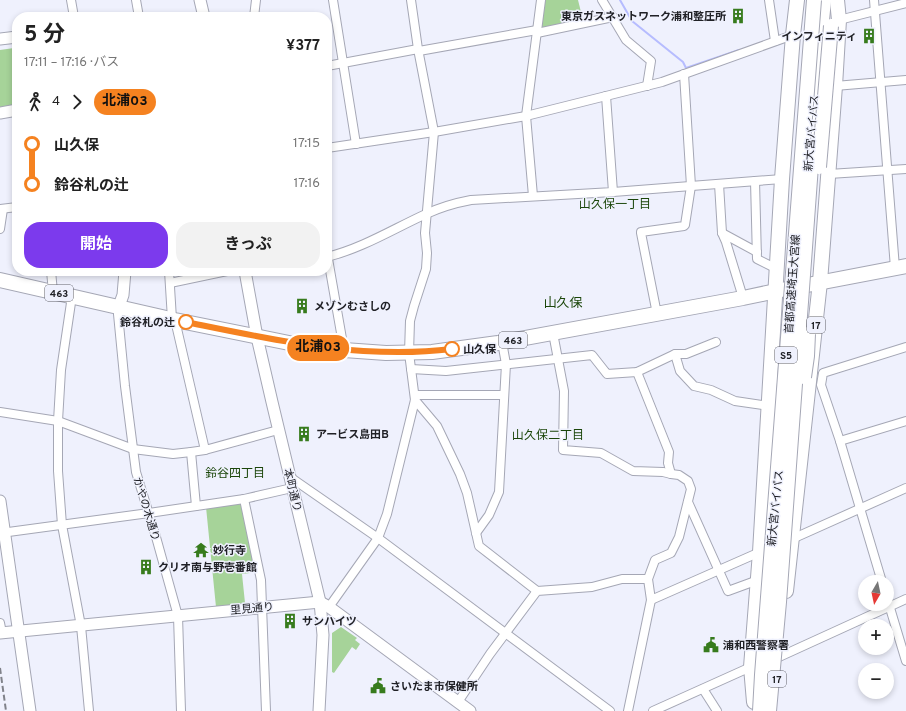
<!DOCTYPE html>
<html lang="ja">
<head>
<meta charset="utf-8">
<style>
	:root { --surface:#fff; --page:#f2f2f2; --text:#222; --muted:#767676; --accent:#7c3aed }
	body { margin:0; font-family:Overpass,"Noto Sans JP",sans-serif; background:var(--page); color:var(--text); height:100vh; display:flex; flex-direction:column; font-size:15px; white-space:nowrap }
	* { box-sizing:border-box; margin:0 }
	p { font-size:13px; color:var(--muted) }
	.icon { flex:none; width:22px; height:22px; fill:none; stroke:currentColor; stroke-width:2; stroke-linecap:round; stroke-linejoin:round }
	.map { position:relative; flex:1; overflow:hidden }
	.sheet { position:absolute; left:12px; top:12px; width:320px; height:264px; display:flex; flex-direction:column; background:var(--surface); border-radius:16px; box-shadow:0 2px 6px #0003 }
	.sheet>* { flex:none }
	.badge { padding:0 8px; border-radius:13px; font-size:14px; line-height:26px }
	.needle { width:26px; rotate:189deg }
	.buttons { position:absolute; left:858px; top:575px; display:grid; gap:8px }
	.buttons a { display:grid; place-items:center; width:36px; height:36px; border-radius:50%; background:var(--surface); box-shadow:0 2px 6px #0003; font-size:20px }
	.map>.badge { position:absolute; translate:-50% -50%; box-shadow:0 0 0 2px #fff }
	.legs { display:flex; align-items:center; gap:6px; height:44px; padding:0 12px; font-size:13px }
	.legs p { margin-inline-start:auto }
	.headline { display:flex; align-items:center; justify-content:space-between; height:68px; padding:0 12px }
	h1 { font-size:22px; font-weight:700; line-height:30px }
	.cta { display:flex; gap:8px; margin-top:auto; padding:8px 12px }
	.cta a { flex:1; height:46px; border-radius:16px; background:var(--accent); color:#fff; font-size:16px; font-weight:700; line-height:46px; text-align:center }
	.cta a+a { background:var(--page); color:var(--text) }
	ul { padding:0 12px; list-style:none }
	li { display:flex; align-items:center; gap:14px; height:40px; font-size:15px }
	li i { display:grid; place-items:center; width:6px; height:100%; margin:0 5px; background:currentColor }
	li i::after { content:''; width:10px; height:10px; margin:-5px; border:3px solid; border-radius:50%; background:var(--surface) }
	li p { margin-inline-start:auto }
	li:first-child i { background:linear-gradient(#0000 50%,currentColor 0) }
	li:last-child i { background:linear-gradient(currentColor 50%,#0000 0) }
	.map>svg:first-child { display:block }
	.green { fill:#a6d399 }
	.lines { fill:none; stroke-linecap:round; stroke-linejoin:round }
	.stream { stroke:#b6bcff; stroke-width:2 }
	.street-casing { stroke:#a5a7b5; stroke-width:10 }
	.secondary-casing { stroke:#a5a7b5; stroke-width:13 }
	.highway-casing { stroke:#a5a7b5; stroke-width:16 }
	.street { stroke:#fff; stroke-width:8 }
	.secondary { stroke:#fff; stroke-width:11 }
	.highway { stroke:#fff; stroke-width:14 }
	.rail { stroke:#80828a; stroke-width:2; stroke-dasharray:6 3; stroke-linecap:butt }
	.highway-bridge-casing { stroke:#a5a7b5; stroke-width:16; stroke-linecap:butt }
	.highway-bridge { stroke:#fff; stroke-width:14 }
	.line-1-casing { stroke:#fff; stroke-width:9 }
	.line-1 { stroke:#f58220; stroke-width:6 }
	.stop-1-dot { fill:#fff; stroke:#f58220; stroke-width:2 }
	.labels { text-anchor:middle; stroke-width:3; stroke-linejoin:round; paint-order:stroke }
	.shield { fill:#eff1fd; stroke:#5e5f66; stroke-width:1 }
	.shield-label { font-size:10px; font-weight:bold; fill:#202126 }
	.poi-label { font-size:11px; font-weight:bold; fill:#202126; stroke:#eff1fd; text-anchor:start }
	.street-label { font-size:11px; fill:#202126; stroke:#eff1fd }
	.stop-label { font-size:11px; font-weight:bold; fill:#202126; stroke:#eff1fd; text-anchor:end }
	.neighbourhood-label { font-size:12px; fill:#1b460a; stroke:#eff1fd }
	.quarter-label { font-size:13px; fill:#1b460a; stroke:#eff1fd }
</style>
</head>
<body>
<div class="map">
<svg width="906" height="711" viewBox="0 0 906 711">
	<rect width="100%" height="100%" fill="#eff1fd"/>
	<g class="green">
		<path d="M 545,0 L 578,0 L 581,12 L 562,18 L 561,27 L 541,30 Z"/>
		<path d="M 14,48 L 17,67 L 17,106 L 0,108 L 0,50 Z"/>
		<path d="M 241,500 L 257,572 L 242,574 L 245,603 L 216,607 L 206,507 Z"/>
		<path d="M 341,627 L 357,638 L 355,640 L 360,644 L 356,650 L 352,647 L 334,673 L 332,672 L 332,633 Z"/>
	</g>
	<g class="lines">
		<path class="stream" d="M 620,0 L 632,21 L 683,62 L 686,68 L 739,50"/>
		<defs>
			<g id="street">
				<path d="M 71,0 L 74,17"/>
				<path d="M 136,0 L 139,17"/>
				<path d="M 333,0 L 356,144"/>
				<path d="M 602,0 L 626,40 L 651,61 L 647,86"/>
				<path d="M 769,0 L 775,41"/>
				<path d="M 874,0 L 895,268"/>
				<path d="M 254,17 L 256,0"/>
				<path d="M 839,20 L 906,3"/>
				<path d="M 537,33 L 613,17"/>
				<path d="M 419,51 L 537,30"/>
				<path d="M 327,66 L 418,49"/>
				<path d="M 835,86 L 906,80"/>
				<path d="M 327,148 L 434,132 L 526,116 L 662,82 L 793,35"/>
				<path d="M 829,174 L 906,169"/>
				<path d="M 755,181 L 757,259 L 777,269"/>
				<path d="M 719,184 L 722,233 L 726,242 L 741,291"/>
				<path d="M 613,192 L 782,179"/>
				<path d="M 533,196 L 526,116 L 541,0"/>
				<path d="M 0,209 L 17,207"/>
				<path d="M 0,229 L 3,209"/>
				<path d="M 722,233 L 757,252"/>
				<path d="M 327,253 L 344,350"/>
				<path d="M 327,257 C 363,248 393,229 426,214 C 441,207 455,203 471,200 L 613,192 L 606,96"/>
				<path d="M 51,271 L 53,292"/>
				<path d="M 169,271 L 172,319"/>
				<path d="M 170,283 L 227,271"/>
				<path d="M 72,296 L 61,370 L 58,421 L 58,471 L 62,525 L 81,626 L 89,711"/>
				<path d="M 119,306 L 118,314 L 125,386 L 136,472 L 156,537 L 178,616 L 181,711"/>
				<path d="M 657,314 L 641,233 L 641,232 L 684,226 L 685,225 L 691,186 L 684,74"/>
				<path d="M 175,320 L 205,450"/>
				<path d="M 553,333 L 564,391 L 563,450 L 601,453 L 633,471 L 663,472 L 671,474 L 679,475 L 688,481 L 691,489 L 679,537 L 671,553 L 655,560 L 648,579 L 651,600 L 760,552"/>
				<path d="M 675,354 L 680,371 L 694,386 L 711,390 L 735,401 L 769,406"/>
				<path d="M 411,369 L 446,371 L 592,355 L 607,374 L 637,372 L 675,354 L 686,354 L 716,342"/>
				<path d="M 637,372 L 669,452 L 668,463 L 671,474"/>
				<path d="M 415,395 L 504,395"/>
				<path d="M 415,400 L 437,426 L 460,474 L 467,493 L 479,546 L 537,591"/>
				<path d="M 0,412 L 58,421 L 133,449 L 173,454 L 191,452 L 205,450 L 278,430"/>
				<path d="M 840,441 L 906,421"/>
				<path d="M 191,452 L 196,506"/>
				<path d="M 290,477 L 378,538 L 610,711"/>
				<path d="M 244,499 L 261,580 L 266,711"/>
				<path d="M 688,502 L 728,591 L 758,580"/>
				<path d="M 1,533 L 149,513 L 244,499 L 292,488"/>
				<path d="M 476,533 L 489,515 L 499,492 L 506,364 L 502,342"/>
				<path d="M 792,539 L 906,488"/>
				<path d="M 882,582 L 840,441 L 821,385 L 823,373 L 906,347"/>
				<path d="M 887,598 L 906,661"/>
				<path d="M 329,607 L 378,538 L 387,514 L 415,400 L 409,353 L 410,321 L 414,306 L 426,269 L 427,253 L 425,233 L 434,132 L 418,49 L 411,0"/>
				<path d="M 0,623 L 2,633"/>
				<path d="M 779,657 L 906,599"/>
				<path d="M 703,689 L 717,711"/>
				<path d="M 458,702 L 490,654 L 537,591 L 592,587 L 622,579 L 648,579"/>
				<path d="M 628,711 L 651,600"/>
				<path d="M 653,711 L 753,666"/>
			</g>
			<g id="secondary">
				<path d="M 200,0 L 204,17"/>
				<path d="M 0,39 L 17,37"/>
				<path d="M 0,113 L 17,110"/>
				<path d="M 245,271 L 257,337 L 272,402 L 320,602 L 323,635 L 319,711"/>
				<path d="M 119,306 L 123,295 L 125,271"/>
				<path d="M 0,501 L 30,711"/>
				<path d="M 0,633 L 320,602 L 329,607 L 470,711"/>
			</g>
			<g id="highway">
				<path d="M 808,165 L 813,110 L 824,0"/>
				<path d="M 0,280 L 175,320 L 294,344 L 344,350 L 386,353 L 432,352 L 498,343 L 743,298 L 776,291 L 906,266"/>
				<path d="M 786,591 L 820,282 L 835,86 L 839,20 L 837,0"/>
				<path d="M 754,702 L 751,667 L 760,552 L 782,179 L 793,35 L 797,0"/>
			</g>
		</defs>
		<use href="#street" class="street-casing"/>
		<use href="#secondary" class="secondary-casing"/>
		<use href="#highway" class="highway-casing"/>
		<use href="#street" class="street"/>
		<use href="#secondary" class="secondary"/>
		<use href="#highway" class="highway"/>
		<path class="rail" d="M 0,668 L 6,711"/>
		<defs>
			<g id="highway-bridge">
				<path d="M 819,167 L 831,26"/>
				<path d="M 804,377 L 807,356 L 808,334"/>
				<path d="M 760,711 L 762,675 L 814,0"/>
				<path d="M 769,711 L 779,602 L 812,152"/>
			</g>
		</defs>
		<use href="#highway-bridge" class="highway-bridge-casing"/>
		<use href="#highway-bridge" class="highway-bridge"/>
	</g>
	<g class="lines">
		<defs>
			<path id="line-1" d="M 186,322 C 274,340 361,360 452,349"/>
		</defs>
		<use href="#line-1" class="line-1-casing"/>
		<use href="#line-1" class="line-1"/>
	</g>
	<defs>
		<symbol id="building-bare" viewBox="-9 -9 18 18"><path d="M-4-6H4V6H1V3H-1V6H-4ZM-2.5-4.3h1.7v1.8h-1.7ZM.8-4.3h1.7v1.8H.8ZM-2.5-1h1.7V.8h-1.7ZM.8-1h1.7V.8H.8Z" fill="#377b1d" stroke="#eff1fd" stroke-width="2.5" paint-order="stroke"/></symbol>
		<symbol id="temple-bare" viewBox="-9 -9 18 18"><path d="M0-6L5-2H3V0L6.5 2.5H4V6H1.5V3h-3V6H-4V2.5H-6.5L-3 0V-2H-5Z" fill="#377b1d" stroke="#eff1fd" stroke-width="2.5" paint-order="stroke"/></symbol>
		<symbol id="civic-bare" viewBox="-9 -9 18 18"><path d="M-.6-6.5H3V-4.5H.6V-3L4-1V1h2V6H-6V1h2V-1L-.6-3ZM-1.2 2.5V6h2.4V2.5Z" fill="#377b1d" stroke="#eff1fd" stroke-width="2.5" paint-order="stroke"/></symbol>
	</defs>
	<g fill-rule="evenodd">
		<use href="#building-bare" x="727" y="5" width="22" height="22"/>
		<use href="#building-bare" x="858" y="25" width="22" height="22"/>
		<use href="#building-bare" x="291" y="295" width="22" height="22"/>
		<use href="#building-bare" x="293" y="423" width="22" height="22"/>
		<use href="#temple-bare" x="190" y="539" width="22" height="22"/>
		<use href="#building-bare" x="135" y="556" width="22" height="22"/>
		<use href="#building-bare" x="279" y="610" width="22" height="22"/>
		<use href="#civic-bare" x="700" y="634" width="22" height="22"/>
		<use href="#civic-bare" x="367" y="675" width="22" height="22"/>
	</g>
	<g class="stop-1-dot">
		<circle cx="186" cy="322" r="7"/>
		<circle cx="452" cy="349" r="7"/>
	</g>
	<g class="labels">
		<g class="shield">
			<rect x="45" y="285" width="28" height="16" rx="3"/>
			<rect x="807" y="317" width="18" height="16" rx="3"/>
			<rect x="499" y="332" width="28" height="16" rx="3"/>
			<rect x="775" y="347" width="22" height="16" rx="3"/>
			<rect x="768" y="671" width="18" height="16" rx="3"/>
		</g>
		<g class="shield-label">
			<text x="59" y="297">463</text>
			<text x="816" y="329">17</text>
			<text x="513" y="344">463</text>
			<text x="786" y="359">S5</text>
			<text x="777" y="683">17</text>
		</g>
		<g class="poi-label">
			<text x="726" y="20" text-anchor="end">東京ガスネットワーク浦和整圧所</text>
			<text x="857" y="40" text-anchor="end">インフィニティ</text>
			<text x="314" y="310">メゾンむさしの</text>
			<text x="316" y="438">アービス島田B</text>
			<text x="213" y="554">妙行寺</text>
			<text x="158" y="571">クリオ南与野壱番館</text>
			<text x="302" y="625">サンハイツ</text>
			<text x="723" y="649">浦和西警察署</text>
			<text x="390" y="690">さいたま市保健所</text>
		</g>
		<g class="street-label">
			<text transform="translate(811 133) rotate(-85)" y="4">新大宮バイパス</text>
			<text transform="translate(792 284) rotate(-86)" y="4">首都高速埼玉大宮線</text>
			<text transform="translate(293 490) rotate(76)" y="4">本町通り</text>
			<text transform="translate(775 508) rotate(-84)" y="4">新大宮バイパス</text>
			<text transform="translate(147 509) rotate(73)" y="4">かやの木通り</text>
			<text transform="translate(252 608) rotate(-5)" y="4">里見通り</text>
		</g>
		<g class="stop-label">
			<text x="175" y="326">鈴谷札の辻</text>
			<text x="463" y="353" text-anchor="start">山久保</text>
		</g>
		<g class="neighbourhood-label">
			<text x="615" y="208">山久保一丁目</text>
			<text x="548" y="439">山久保二丁目</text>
			<text x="235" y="477">鈴谷四丁目</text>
		</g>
		<g class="quarter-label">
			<text x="563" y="307">山久保</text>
		</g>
	</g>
</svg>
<div class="buttons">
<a><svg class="needle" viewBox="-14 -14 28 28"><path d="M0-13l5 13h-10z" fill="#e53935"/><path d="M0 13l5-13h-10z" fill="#767676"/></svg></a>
<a>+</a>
<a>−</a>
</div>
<b class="badge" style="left:318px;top:348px;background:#f58220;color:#111">北浦03</b>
<section class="sheet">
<div class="headline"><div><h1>5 分</h1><p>17:11 – 17:16 · バス</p></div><b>¥377</b></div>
<div class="legs"><svg class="icon" aria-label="walk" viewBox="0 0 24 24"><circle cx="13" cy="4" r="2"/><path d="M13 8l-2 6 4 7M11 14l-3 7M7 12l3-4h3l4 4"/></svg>4<svg class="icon" aria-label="forward" viewBox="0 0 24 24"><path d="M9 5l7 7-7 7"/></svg><b class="badge" style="background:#f58220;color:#111">北浦03</b></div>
<ul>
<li><i style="color:#f58220"></i><b>山久保</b><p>17:15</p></li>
<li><i style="color:#f58220"></i><b>鈴谷札の辻</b><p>17:16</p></li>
</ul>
<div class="cta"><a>開始</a><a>きっぷ</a></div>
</section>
</div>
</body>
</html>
